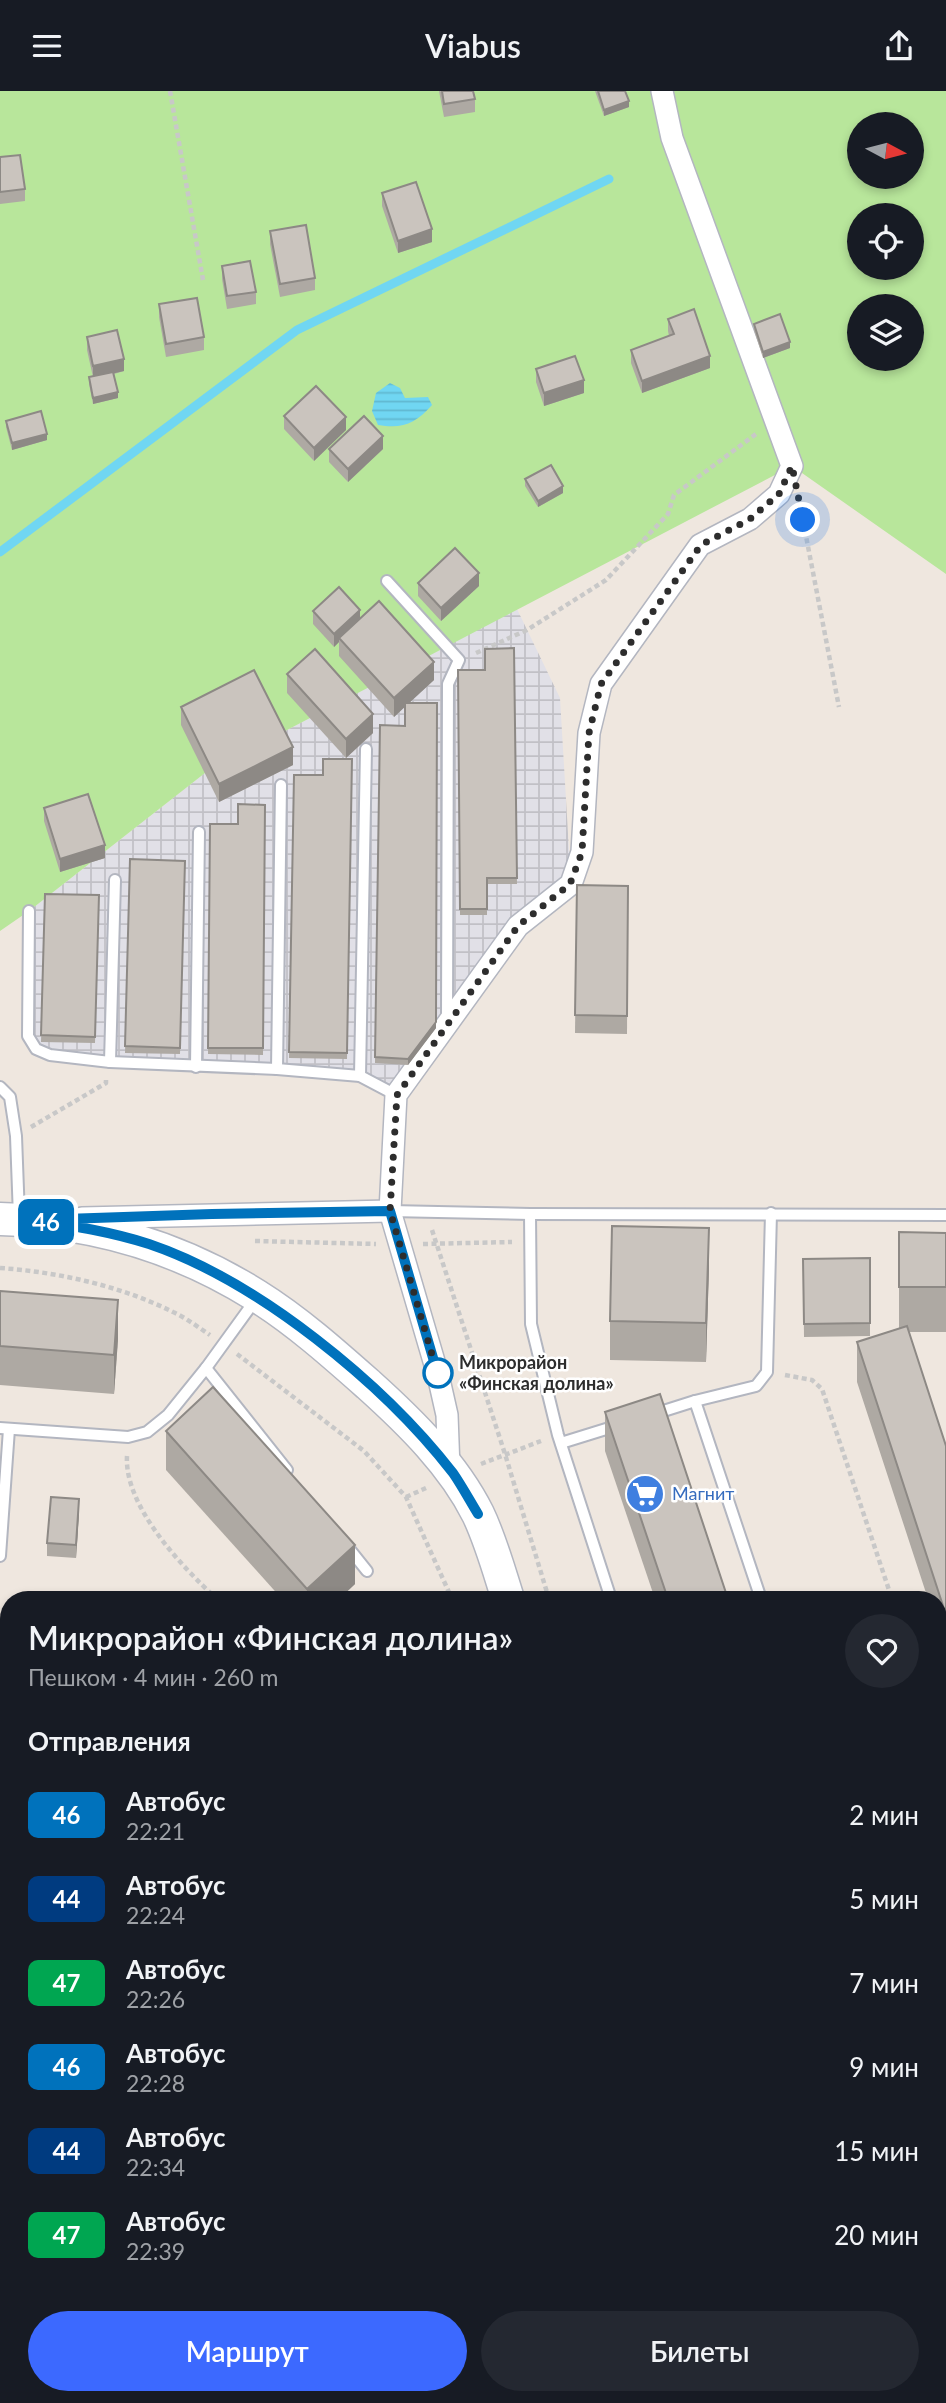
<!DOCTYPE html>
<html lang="ru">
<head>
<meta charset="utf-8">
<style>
	:root { --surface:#171b24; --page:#242831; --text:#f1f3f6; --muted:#9ea1a6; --accent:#3c69ff }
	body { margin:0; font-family:Lato,sans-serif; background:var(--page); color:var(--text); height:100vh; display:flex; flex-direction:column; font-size:26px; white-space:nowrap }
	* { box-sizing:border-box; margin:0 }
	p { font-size:23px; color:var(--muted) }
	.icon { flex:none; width:38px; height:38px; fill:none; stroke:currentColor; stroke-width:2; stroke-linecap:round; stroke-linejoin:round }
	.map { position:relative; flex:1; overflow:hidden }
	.panel { position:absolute; left:0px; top:1500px; width:947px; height:814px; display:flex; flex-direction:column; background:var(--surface); border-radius:28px 28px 0 0; box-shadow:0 4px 10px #0003 }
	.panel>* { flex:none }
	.badge { padding:0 14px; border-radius:10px; font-size:24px; line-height:46px }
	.needle { width:46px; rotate:97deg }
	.buttons { position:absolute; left:847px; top:21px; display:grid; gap:14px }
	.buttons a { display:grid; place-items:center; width:77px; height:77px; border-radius:50%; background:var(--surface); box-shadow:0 4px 10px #0003; font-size:35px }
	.you { position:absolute; width:35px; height:35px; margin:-18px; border:5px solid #fff; border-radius:50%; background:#1a73e8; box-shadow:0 0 0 10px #1a73e833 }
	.map>.badge { position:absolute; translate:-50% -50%; box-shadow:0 0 0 4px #fff }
	h2 { padding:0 28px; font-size:26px; line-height:63px }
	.round { display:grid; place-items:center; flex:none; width:74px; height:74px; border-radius:37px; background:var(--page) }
	.head { display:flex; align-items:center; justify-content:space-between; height:119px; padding:0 28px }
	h1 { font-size:33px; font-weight:600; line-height:52px }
	.action { display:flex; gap:14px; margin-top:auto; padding:14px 28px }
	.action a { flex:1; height:80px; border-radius:42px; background:var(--accent); color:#fff; font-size:28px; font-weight:600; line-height:80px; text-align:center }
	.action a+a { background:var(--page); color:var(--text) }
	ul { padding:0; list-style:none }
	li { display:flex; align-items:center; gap:21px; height:84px; padding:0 28px }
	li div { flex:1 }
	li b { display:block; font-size:26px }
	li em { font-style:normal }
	li .badge { min-width:77px; font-weight:700; text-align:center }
	header { display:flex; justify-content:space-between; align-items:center; height:91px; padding:0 28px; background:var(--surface); font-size:32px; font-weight:600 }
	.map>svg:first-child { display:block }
	.industrial { fill:url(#industrial-grid) }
	.garden { fill:#b8e69b; fill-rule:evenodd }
	.water { fill:url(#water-rules) }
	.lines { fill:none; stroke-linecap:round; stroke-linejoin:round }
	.stream { stroke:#70d6f2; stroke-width:9 }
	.lane-casing { stroke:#b3b6c0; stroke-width:14 }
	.street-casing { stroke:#b3b6c0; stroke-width:24 }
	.secondary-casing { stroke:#b3b6c0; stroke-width:35 }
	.path { stroke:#c8c8c8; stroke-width:4.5; stroke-dasharray:5 3.5; stroke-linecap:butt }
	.lane { stroke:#fff; stroke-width:10 }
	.street { stroke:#fff; stroke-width:21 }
	.secondary { stroke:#fff; stroke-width:32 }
	.wall { fill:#aea9a3 }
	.shaded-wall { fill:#8d8985 }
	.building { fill:#cac4be; stroke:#8d8985; stroke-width:2 }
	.line-casing { stroke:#fff; stroke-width:16 }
	.line { stroke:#0072bc; stroke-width:10 }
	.walk { stroke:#2d2d2d; stroke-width:7; stroke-dasharray:0 12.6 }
	.stop-dot { fill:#fff; stroke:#0072bc; stroke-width:3.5 }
	.labels { text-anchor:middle; stroke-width:5; stroke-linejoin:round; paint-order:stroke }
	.stop-label { font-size:18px; font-weight:bold; fill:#2d2d2d; stroke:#fff; text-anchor:start }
	.shop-label { font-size:18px; fill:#366cbe; stroke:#fff; text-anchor:start }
</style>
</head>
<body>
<header><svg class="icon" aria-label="menu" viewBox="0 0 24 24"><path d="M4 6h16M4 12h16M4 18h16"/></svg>Viabus<svg class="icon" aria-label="share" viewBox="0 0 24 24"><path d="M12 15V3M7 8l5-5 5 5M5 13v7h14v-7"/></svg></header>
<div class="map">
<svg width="946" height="2312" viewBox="0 0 946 2312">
	<defs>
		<pattern id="industrial-grid" width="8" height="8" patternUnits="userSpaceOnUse" patternTransform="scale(1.75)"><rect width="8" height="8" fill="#e1e0e7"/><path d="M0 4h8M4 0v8" fill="none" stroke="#c1c0c6"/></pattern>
		<pattern id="water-rules" width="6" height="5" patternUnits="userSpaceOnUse" patternTransform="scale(1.75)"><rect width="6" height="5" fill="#70d6f2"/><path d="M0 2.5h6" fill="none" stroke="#61b8d0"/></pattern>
	</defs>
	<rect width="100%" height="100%" fill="#efe7df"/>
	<path class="industrial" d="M 517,518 L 560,607 L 571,793 L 518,835 L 396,1004 L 360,985 L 50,964 L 28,945 L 29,820 L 205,682 Z"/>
	<path class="garden" d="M 0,0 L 946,0 L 946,483 L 792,375 L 205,682 L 29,820 L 0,840 ZM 859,33 L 912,33 L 912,86 L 859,86 ZM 859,124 L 912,124 L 912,177 L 859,177 ZM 859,215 L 912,215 L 912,268 L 859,268 Z"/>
	<path class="water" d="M 390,292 L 400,297 L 405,307 L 428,306 L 432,314 C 415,333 403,338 378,334 L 372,320 L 376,302 Z"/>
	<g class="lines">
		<path class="stream" d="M 0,461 L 297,239 L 609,88"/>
		<defs>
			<g id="lane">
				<path d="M 387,490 L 459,569 L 448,593 L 447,930"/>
				<path d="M 29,820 L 28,945 L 36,958 L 50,964 L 110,971 L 277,978 L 360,985 L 396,1004"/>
				<path d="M 110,971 L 115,789"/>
				<path d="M 196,976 L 199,741"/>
				<path d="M 277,978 L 281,694"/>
				<path d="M 360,985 L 366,658"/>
				<path d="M 0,996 L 10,1006 L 16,1045 L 19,1126"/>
				<path d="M 390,1120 L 530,1123 L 946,1124"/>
				<path d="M 530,1123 L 531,1233 L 558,1344 L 611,1508"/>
				<path d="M 206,1277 L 287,1379"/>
				<path d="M 695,1310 L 756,1295 L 767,1281 L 771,1122"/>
				<path d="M 654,1323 L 695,1310 L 761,1508"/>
				<path d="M 0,1337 L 128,1346 L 147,1341 L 168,1324 L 206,1277 L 256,1208"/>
				<path d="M 561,1352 L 619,1334"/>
				<path d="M 347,1455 L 367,1480"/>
				<path d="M 0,1465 L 9,1338"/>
				<path d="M 938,1676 L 946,1673"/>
				<path d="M 0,1691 L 9,1691"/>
				<path d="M 417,2305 L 417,2312"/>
				<path d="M 537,2305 L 538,2312"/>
				<path d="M 40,2312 L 40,2305"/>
				<path d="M 181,2312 L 181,2305"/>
				<path d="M 682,2312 L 683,2305"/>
				<path d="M 824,2312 L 824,2305"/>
			</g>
			<g id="street">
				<path d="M 82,1127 L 390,1120"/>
				<path d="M 449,1378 L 447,1324 L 438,1284 L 390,1120 L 396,1004 L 518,835 L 571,793 L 582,761 L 589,642 L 601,593 L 700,454 L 750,428 L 779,403 L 792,375 L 672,47 L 662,0"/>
			</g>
			<g id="secondary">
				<path d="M 0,1128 C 91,1130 179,1156 257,1205 C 297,1230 334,1263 369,1294 C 410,1331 453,1373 478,1423 C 491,1450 499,1480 508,1508"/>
				<path d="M 612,2312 L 612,2305"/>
			</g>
		</defs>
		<use href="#lane" class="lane-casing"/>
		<use href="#street" class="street-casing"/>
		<use href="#secondary" class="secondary-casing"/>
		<g class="path">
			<path d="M 170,0 L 203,189"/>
			<path d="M 800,414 L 839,616"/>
			<path d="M 476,562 L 527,539 L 606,489 L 668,423 L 674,404 L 756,343"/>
			<path d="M 31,1036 L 106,992 L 106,989"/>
			<path d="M 432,1139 L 505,1363 L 549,1508"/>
			<path d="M 255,1150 L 376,1153"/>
			<path d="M 423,1153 L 512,1151"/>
			<path d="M 0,1177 C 58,1181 121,1195 173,1221 C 186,1227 198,1236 210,1244"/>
			<path d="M 237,1263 L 364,1360 L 406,1406 L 452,1508"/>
			<path d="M 785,1284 L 812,1289 L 822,1298 L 892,1508"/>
			<path d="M 127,1365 C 124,1415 182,1476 217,1508"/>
			<path d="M 481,1373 L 541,1350"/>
			<path d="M 406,1406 L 426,1397"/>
			<path d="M 0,1849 L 9,1849"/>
			<path d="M 938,2147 L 946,2083"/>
			<path d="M 938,2303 L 946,2304"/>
			<path d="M 652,2312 L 652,2305"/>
			<path d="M 917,2312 L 918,2305"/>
		</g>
		<use href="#lane" class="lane"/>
		<use href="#street" class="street"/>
		<use href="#secondary" class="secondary"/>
	</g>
	<g class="wall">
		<path d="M 439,0 L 473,0 L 475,8 L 475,21 L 444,26 Z"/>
		<path d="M 595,0 L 625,0 L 629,16 L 604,25 Z"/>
		<path d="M 0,66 L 25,98 L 25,110 L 0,113 Z"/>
		<path d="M 382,102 L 432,151 L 398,162 L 382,115 Z"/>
		<path d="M 270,140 L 315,187 L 315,199 L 280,206 L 270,153 Z"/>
		<path d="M 222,175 L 256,201 L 256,213 L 227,218 L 222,188 Z"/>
		<path d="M 159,213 L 204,246 L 204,259 L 166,266 L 159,226 Z"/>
		<path d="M 668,228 L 710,277 L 642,302 L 631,272 L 631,259 L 669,245 L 668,240 Z"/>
		<path d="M 754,233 L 790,257 L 763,267 L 754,239 Z"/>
		<path d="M 87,246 L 124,280 L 114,283 L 118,307 L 93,313 L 89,293 L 89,286 L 93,286 L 87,259 Z"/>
		<path d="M 536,278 L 584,302 L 544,315 L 536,291 Z"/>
		<path d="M 284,325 L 346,339 L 314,370 L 284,338 Z"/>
		<path d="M 6,330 L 47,349 L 12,359 L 6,336 Z"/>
		<path d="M 329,358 L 383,358 L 348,391 L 329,371 Z"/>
		<path d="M 525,388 L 563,402 L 538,416 L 525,395 Z"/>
		<path d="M 418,492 L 479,495 L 441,530 L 418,505 Z"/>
		<path d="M 313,520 L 360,527 L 434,589 L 409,612 L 436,937 L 408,974 L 375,972 L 380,634 L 405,635 L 405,615 L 394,626 L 339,565 L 339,551 L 334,556 L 313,533 Z"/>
		<path d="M 514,557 L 517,793 L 487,793 L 487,824 L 460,824 L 458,579 L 485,579 Z"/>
		<path d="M 287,583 L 373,642 L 346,667 L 287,602 Z"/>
		<path d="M 181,616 L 293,674 L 219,711 L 181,634 Z"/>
		<path d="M 352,668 L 347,968 L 289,967 L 294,684 L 323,684 Z"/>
		<path d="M 265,714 L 263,964 L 208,963 L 210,733 L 238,733 Z"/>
		<path d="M 44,717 L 105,767 L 60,781 L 44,730 Z"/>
		<path d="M 130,768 L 185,770 L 180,963 L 125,962 Z"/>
		<path d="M 577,794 L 628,795 L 627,943 L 575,942 Z"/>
		<path d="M 45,803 L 99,804 L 95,952 L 41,951 Z"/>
		<path d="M 899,1141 L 946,1142 L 946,1241 L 909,1241 L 946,1355 L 946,1563 L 938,1539 L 938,1508 L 928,1508 L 857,1291 L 857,1251 L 899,1237 Z"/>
		<path d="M 870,1167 L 870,1245 L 804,1246 L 803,1168 Z"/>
		<path d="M 709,1176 L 706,1271 L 610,1269 L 610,1230 Z"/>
		<path d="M 0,1200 L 118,1248 L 114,1303 L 0,1294 Z"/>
		<path d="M 605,1321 L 728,1508 L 655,1508 L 605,1360 Z"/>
		<path d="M 166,1340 L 355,1493 L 339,1508 L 282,1508 L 166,1379 Z"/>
		<path d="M 79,1421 L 76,1467 L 47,1465 L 47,1452 Z"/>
		<path d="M 0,1711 L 9,1712 L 9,1806 L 0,1805 Z"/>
		<rect x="439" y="2305" width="64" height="7"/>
	</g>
	<g class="shaded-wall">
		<path d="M 629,10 L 629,16 L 604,25 L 604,19 Z"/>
		<path d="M 432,138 L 432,151 L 398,162 L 398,150 Z"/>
		<path d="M 790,251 L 790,257 L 763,267 L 763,261 Z"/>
		<path d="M 710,265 L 710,277 L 642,302 L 642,290 Z"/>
		<path d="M 124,268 L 124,280 L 93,287 L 93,275 Z"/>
		<path d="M 584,289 L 584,302 L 544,315 L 544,302 Z"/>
		<path d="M 118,301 L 118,307 L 93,313 L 93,307 Z"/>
		<path d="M 346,326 L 346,339 L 314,370 L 314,357 Z"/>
		<path d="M 47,343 L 47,349 L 12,359 L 12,352 Z"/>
		<path d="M 383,345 L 383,358 L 348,391 L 348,378 Z"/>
		<path d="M 563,395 L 563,402 L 538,416 L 538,410 Z"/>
		<path d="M 479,482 L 479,495 L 441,530 L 441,517 Z"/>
		<path d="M 360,519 L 360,532 L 339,547 L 339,551 L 334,556 L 334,543 Z"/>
		<path d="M 434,571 L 434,589 L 394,626 L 394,607 Z"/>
		<path d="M 437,612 L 436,937 L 408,974 L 408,968 Z"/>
		<path d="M 373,623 L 373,642 L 346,667 L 346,648 Z"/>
		<path d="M 293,656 L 293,674 L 219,711 L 219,693 Z"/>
		<path d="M 105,754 L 105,767 L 60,781 L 60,768 Z"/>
		<path d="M 709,1137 L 709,1176 L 706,1271 L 706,1232 Z"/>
		<path d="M 118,1209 L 118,1248 L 114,1303 L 114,1264 Z"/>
		<path d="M 79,1408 L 79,1421 L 76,1467 L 76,1454 Z"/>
		<path d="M 355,1454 L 355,1493 L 339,1508 L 307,1508 L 307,1498 Z"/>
		<path d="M 9,2146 L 9,2178 L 0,2271 L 0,2239 Z"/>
	</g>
	<g class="building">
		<path d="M 442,0 L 473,0 L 475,8 L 444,13 Z"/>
		<path d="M 598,0 L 625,0 L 629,10 L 604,19 Z"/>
		<path d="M 20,64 L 25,98 L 0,101 L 0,66 Z"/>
		<path d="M 416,91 L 432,138 L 398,150 L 382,102 Z"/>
		<path d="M 306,134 L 315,187 L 280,193 L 270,140 Z"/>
		<path d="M 250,170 L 256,201 L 227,205 L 222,175 Z"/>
		<path d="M 197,207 L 204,246 L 166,253 L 159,213 Z"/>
		<path d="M 694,218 L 710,265 L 642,290 L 631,259 L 674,243 L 668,228 Z"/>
		<path d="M 780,223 L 790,251 L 763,261 L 754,233 Z"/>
		<path d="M 117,239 L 124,268 L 93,275 L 87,246 Z"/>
		<path d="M 575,265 L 584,289 L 544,302 L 536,278 Z"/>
		<path d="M 113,281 L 118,301 L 93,307 L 89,286 Z"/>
		<path d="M 316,295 L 346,326 L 314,357 L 284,325 Z"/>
		<path d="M 41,320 L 47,343 L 12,352 L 6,330 Z"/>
		<path d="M 364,325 L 383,345 L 348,378 L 329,358 Z"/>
		<path d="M 551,374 L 563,395 L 538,410 L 525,388 Z"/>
		<path d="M 455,457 L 479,482 L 441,517 L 418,492 Z"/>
		<path d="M 339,496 L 360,519 L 334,543 L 313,520 Z"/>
		<path d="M 379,510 L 434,571 L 394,607 L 339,547 Z"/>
		<path d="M 514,557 L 517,787 L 487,787 L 487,818 L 460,818 L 458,579 L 485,579 L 485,558 Z"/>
		<path d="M 315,558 L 373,623 L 346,648 L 287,583 Z"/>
		<path d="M 254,579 L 293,656 L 219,693 L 181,616 Z"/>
		<path d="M 405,612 L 437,612 L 436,931 L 408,968 L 375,966 L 380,634 L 405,635 Z"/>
		<path d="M 323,668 L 352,668 L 347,962 L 289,961 L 294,684 L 323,684 Z"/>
		<path d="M 88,703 L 105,754 L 60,768 L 44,717 Z"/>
		<path d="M 238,713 L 265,714 L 263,957 L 208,957 L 210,733 L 238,733 Z"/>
		<path d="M 130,768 L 185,770 L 180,957 L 125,955 Z"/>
		<path d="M 577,794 L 628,795 L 627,925 L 575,924 Z"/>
		<path d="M 45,803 L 99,804 L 95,946 L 41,944 Z"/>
		<path d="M 612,1135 L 709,1137 L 706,1232 L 610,1230 Z"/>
		<path d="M 899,1141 L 946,1142 L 946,1196 L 899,1196 Z"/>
		<path d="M 870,1167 L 870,1232 L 804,1233 L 803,1168 Z"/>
		<path d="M 0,1200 L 118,1209 L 114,1264 L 0,1255 Z"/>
		<path d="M 907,1235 L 946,1355 L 946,1524 L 857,1251 Z"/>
		<path d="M 213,1296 L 355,1454 L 307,1498 L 166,1340 Z"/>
		<path d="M 660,1303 L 728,1508 L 668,1508 L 605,1321 Z"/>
		<path d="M 51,1406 L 79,1408 L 76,1454 L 47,1452 Z"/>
		<path d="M 0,1711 L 9,1712 L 9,1767 L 0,1766 Z"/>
		<path d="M 0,1943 L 9,1944 L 9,2146 L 0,2239 Z"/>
		<path d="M 85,2305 L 156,2305 L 155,2312 L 84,2312 Z"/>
	</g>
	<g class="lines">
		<defs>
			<path id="line" d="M 438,1284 L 390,1120 L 212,1123 L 35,1129 C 74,1135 112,1141 149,1153 C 258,1190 383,1292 453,1382 C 462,1395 470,1410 478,1423"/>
		</defs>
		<use href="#line" class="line-casing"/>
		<use href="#line" class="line"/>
		<path class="walk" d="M 438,1282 L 438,1284 L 390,1120 L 397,1004 L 518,835 L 570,793 L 582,761 L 589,642 L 601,593 L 701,454 L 750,428 L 779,403 L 792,375 L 803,429"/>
	</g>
	<defs>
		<symbol id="supermarket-disc" viewBox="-11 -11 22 22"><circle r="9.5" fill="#3f7fe0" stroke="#fff"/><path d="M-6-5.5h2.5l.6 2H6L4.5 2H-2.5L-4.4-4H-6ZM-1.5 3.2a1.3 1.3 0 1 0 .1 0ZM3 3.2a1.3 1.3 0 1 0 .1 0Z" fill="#fff"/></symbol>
	</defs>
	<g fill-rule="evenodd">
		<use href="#supermarket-disc" x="623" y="1381" width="44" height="44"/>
	</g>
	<circle class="stop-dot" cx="438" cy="1282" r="14"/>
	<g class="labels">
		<g class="stop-label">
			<text x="459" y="1278">Микрорайон<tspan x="459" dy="21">«Финская долина»</tspan></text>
		</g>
		<g class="shop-label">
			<text x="672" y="1409">Магнит</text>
		</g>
	</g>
</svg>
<div class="buttons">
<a><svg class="needle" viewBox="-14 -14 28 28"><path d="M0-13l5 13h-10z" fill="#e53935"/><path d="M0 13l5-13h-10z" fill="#9ea1a6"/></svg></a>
<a><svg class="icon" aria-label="locate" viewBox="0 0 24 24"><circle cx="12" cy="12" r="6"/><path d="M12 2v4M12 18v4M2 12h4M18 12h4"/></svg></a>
<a><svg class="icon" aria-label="layers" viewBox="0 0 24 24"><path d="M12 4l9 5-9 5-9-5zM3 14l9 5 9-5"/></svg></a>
</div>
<div class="you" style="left:803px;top:429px"></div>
<b class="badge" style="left:46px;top:1131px;background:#0072bc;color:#fff">46</b>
<section class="panel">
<div class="head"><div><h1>Микрорайон «Финская долина»</h1><p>Пешком · 4 мин · 260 m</p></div><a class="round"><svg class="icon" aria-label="heart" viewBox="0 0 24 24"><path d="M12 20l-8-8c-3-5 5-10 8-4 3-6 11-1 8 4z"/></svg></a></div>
<h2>Отправления</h2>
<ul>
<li><span class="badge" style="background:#0072bc;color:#fff">46</span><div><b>Автобус</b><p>22:21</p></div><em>2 мин</em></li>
<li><span class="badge" style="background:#003b80;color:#fff">44</span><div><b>Автобус</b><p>22:24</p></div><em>5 мин</em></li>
<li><span class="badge" style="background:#00a651;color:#fff">47</span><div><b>Автобус</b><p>22:26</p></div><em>7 мин</em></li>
<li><span class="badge" style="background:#0072bc;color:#fff">46</span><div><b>Автобус</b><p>22:28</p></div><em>9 мин</em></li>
<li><span class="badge" style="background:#003b80;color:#fff">44</span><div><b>Автобус</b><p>22:34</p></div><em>15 мин</em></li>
<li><span class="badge" style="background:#00a651;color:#fff">47</span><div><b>Автобус</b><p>22:39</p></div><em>20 мин</em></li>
</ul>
<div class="action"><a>Маршрут</a><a>Билеты</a></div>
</section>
</div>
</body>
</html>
